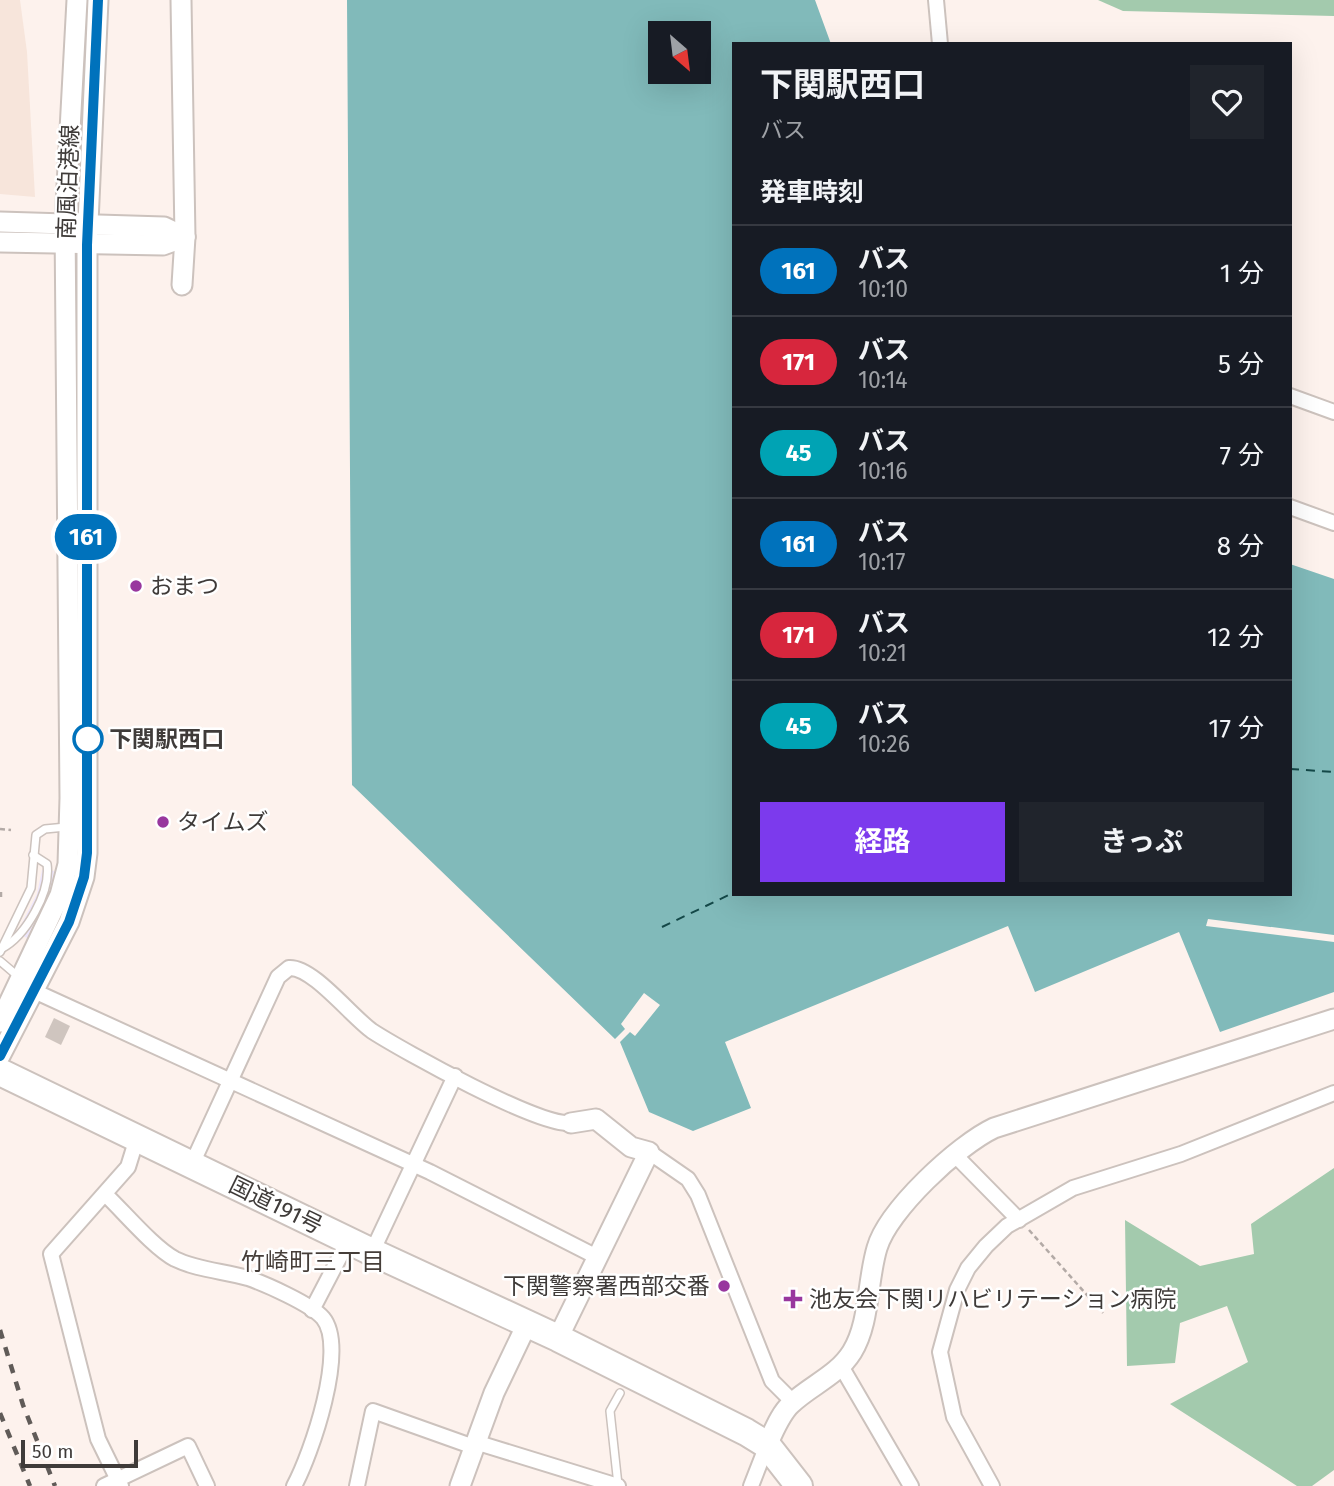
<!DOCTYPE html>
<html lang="ja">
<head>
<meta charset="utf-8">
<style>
	:root { --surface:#171b24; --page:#20242c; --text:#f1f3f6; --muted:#9ea1a6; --line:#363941; --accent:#7c3aed }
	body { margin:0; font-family:"Fira Sans","Noto Sans JP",sans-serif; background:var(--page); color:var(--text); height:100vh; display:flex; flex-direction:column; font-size:26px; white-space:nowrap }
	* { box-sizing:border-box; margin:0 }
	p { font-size:23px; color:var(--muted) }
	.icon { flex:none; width:38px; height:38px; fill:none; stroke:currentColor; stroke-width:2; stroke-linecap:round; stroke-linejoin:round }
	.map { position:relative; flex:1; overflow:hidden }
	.drawer { position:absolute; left:732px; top:42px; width:560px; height:854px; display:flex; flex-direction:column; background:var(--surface); border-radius:0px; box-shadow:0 7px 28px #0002 }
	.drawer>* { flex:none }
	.badge { padding:0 14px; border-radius:23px; font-size:24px; line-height:46px }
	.needle { width:46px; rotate:152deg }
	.controls { position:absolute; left:648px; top:21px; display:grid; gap:14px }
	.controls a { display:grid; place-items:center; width:63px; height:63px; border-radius:0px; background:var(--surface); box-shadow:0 7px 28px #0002; font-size:35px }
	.scale { position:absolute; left:21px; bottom:18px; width:117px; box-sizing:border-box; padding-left:7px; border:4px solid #3f3b39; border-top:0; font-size:19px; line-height:24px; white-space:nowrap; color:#3f3b39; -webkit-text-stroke:5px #fff; paint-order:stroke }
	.map>.badge { position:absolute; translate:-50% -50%; box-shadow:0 0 0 4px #fff }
	h2 { padding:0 28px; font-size:26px; line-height:63px }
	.round { display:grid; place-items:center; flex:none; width:74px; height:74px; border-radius:0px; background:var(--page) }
	.overview { display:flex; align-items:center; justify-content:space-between; height:119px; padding:0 28px }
	h1 { font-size:33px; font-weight:700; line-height:52px }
	.cta { display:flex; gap:14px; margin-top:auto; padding:14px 28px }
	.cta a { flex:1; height:80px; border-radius:0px; background:var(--accent); color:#fff; font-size:28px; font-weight:700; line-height:80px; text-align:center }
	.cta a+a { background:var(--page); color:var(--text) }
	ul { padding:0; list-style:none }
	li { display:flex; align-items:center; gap:21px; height:91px; padding:0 28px; border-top:2px solid var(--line) }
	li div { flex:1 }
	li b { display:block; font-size:26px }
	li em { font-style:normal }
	li .badge { min-width:77px; font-weight:700; text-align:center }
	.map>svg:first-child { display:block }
	.built { fill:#f7e5db }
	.industrial { fill:#ede6fc }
	.forest { fill:#a3caad }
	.water { fill:#81baba; fill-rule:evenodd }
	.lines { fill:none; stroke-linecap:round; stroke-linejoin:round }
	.ferry { stroke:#144848; stroke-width:2; stroke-dasharray:9 7; stroke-linecap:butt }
	.building { fill:#cfc5bf }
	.lane-casing { stroke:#ccc2bd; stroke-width:10 }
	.street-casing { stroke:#ccc2bd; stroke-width:18 }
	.secondary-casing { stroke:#ccc2bd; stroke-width:23 }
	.highway-casing { stroke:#ccc2bd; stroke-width:30 }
	.path { stroke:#b3aaa6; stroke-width:2.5; stroke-dasharray:5 3.5; stroke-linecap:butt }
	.lane { stroke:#fff; stroke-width:7 }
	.street { stroke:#fff; stroke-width:14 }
	.secondary { stroke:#fff; stroke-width:19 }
	.highway { stroke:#fff; stroke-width:26 }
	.rail { stroke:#605b58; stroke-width:4.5; stroke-dasharray:9 9; stroke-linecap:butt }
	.line-casing { stroke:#fff; stroke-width:16 }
	.line { stroke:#0072bc; stroke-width:10 }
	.poi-dot { fill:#98379e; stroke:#fff; stroke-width:2.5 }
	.stop-dot { fill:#fff; stroke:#0072bc; stroke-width:3.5 }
	.labels { text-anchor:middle; stroke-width:5; stroke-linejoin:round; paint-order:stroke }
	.street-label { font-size:23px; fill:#3f3b39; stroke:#fff }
	.poi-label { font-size:23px; fill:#3f3b39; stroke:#fff; text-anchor:start }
	.stop-label { font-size:23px; font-weight:bold; fill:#3f3b39; stroke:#fff; text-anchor:start }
	.neighbourhood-label { font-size:24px; fill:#463e39; stroke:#fff }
</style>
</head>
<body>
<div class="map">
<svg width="1334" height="1486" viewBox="0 0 1334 1486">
	<rect width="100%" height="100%" fill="#fdf2ed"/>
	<path class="built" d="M 0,0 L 20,0 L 27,52 L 35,197 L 0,194 Z"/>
	<path class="industrial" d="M 42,870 L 54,871 L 52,884 L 27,938 L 17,933 L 37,894 Z"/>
	<g class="forest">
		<path d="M 1098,0 L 1334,0 L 1334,16 L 1123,11 Z"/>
		<path d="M 1334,1168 L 1334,1470 L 1312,1486 L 1297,1486 L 1170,1404 L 1248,1362 L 1227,1306 L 1180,1323 L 1175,1363 L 1127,1366 L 1125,1220 L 1200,1266 L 1254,1254 L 1251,1224 Z"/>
	</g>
	<path class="water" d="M 347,0 L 815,0 L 831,44 L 733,44 L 733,894 L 1290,894 L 1290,564 L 1334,579 L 1334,935 L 1208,919 L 1206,926 L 1334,942 L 1334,992 L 1220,1032 L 1179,932 L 1035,992 L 1008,926 L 725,1042 L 751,1108 L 693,1131 L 649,1112 L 620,1042 L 630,1032 L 635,1036 L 660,1005 L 644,993 L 621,1024 L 625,1029 L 615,1039 L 352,785 ZM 660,33 L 698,33 L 698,72 L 660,72 Z"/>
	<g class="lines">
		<g class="ferry">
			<path d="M 1290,769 L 1334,772"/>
			<path d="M 662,927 L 733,893"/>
		</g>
	</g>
	<path class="building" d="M 54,1018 L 70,1026 L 61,1045 L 45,1037 Z"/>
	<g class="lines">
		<defs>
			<g id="lane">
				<path d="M 1,949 C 26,936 51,892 47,864 L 33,855"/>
				<path d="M 0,952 L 31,888 L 36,835 L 45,829 L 66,827"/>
				<path d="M 0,961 L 20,978"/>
				<path d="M 618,1485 L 610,1411 L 620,1393"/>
			</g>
			<g id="street">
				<path d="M 936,0 L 940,44"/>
				<path d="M 1290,396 L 1334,412"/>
				<path d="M 1290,507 L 1334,523"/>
				<path d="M 34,991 L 430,1172 L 597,1257"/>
				<path d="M 649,1152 L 688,1179 L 698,1195 L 772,1381 L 793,1402"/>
				<path d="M 954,1154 L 1019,1220"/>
				<path d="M 192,1164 L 278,977 L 289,968 C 312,966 351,1016 372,1031 C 403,1051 540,1127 571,1123"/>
				<path d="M 105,1194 C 124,1212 154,1248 175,1259 C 198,1270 224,1271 248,1278 C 265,1284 311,1304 323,1318 C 348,1348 311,1455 294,1486"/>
				<path d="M 372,1252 L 455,1076"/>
				<path d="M 312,1310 L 348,1241"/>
				<path d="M 841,1366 L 911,1486"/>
				<path d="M 475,1442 L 618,1486"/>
				<path d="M 104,1486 L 188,1446 L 207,1486"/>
				<path d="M 121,1486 L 98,1439 L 51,1254 L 128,1167 L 137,1138"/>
				<path d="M 357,1486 L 373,1411 L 474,1447"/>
				<path d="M 751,1486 L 767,1445"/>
				<path d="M 992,1486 L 954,1417 L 940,1352 L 957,1290 L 968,1268 L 986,1246 L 1007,1226 L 1073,1188 L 1181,1154 L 1334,1093"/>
			</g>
			<g id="secondary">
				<path d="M 181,0 L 185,237 L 182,285"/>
				<path d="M 0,222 L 164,227 L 185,237"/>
				<path d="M 0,242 L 163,245 L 185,237"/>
				<path d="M 0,1022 L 60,895 L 68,864 L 70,798 L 65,223 L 77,0"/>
				<path d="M 0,1056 L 69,922 L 84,877 L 87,853 L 87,245 L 98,0"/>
				<path d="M 558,1338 L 649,1152 L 631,1147 L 596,1119 L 571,1123"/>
				<path d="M 767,1445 C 774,1431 780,1414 791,1404 C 811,1385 837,1376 852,1352 C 870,1323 867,1281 877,1248 C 888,1210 958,1145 994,1128 L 1334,1019"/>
				<path d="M 460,1486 L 494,1393 L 527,1324"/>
			</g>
			<path id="highway" d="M 0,1072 L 372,1252 L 558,1338 L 746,1432 L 767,1445 L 799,1486"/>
		</defs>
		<use href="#lane" class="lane-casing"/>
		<use href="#street" class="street-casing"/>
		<use href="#secondary" class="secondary-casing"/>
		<use href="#highway" class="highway-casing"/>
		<g class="path">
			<path d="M 0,829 L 11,830"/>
			<path d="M 1,897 L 1,890"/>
			<path d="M 1029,1230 L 1103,1313"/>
		</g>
		<use href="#lane" class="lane"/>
		<use href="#street" class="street"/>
		<use href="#secondary" class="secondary"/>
		<use href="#highway" class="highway"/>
		<g class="rail">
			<path d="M 0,1330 L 23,1405 L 55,1486"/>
			<path d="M 0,1413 L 30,1486"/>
		</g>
	</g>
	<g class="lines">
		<defs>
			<path id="line" d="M 0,1056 L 69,922 L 84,877 L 87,853 L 87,245 L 98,0"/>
		</defs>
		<use href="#line" class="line-casing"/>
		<use href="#line" class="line"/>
	</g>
	<g class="poi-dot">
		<circle cx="136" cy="586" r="7"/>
		<circle cx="163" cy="822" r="7"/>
		<circle cx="724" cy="1286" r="7"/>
		<path d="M789.5 1288.5h7v7h7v7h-7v7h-7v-7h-7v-7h7z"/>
	</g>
	<circle class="stop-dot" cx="88" cy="739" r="14"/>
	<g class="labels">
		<g class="street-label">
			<text transform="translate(68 182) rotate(-88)" y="8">南風泊港線</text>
			<text transform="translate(276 1205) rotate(26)" y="8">国道191号</text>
		</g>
		<g class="poi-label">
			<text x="150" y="594">おまつ</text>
			<text x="177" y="830">タイムズ</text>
			<text x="710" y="1294" text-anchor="end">下関警察署西部交番</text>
			<text x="809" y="1307">池友会下関リハビリテーション病院</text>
		</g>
		<g class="stop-label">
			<text x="109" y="747">下関駅西口</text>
		</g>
		<g class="neighbourhood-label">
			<text x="313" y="1270">竹崎町三丁目</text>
		</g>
	</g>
</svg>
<div class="controls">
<a><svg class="needle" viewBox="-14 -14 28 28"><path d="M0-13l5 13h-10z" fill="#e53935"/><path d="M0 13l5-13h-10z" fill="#9ea1a6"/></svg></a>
</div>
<div class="scale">50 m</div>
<b class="badge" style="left:86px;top:537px;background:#0072bc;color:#fff">161</b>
<section class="drawer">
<div class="overview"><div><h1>下関駅西口</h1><p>バス</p></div><a class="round"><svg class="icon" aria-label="heart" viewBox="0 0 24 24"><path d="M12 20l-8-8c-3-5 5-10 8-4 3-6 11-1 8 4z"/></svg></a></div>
<h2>発車時刻</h2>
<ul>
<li><span class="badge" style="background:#0072bc;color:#fff">161</span><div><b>バス</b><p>10:10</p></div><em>1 分</em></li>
<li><span class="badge" style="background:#d7263d;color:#fff">171</span><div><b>バス</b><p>10:14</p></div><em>5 分</em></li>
<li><span class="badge" style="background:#00a3b4;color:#fff">45</span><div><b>バス</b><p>10:16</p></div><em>7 分</em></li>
<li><span class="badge" style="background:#0072bc;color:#fff">161</span><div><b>バス</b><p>10:17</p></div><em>8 分</em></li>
<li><span class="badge" style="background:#d7263d;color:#fff">171</span><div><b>バス</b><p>10:21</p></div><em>12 分</em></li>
<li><span class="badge" style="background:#00a3b4;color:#fff">45</span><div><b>バス</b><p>10:26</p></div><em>17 分</em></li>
</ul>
<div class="cta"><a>経路</a><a>きっぷ</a></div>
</section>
</div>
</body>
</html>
